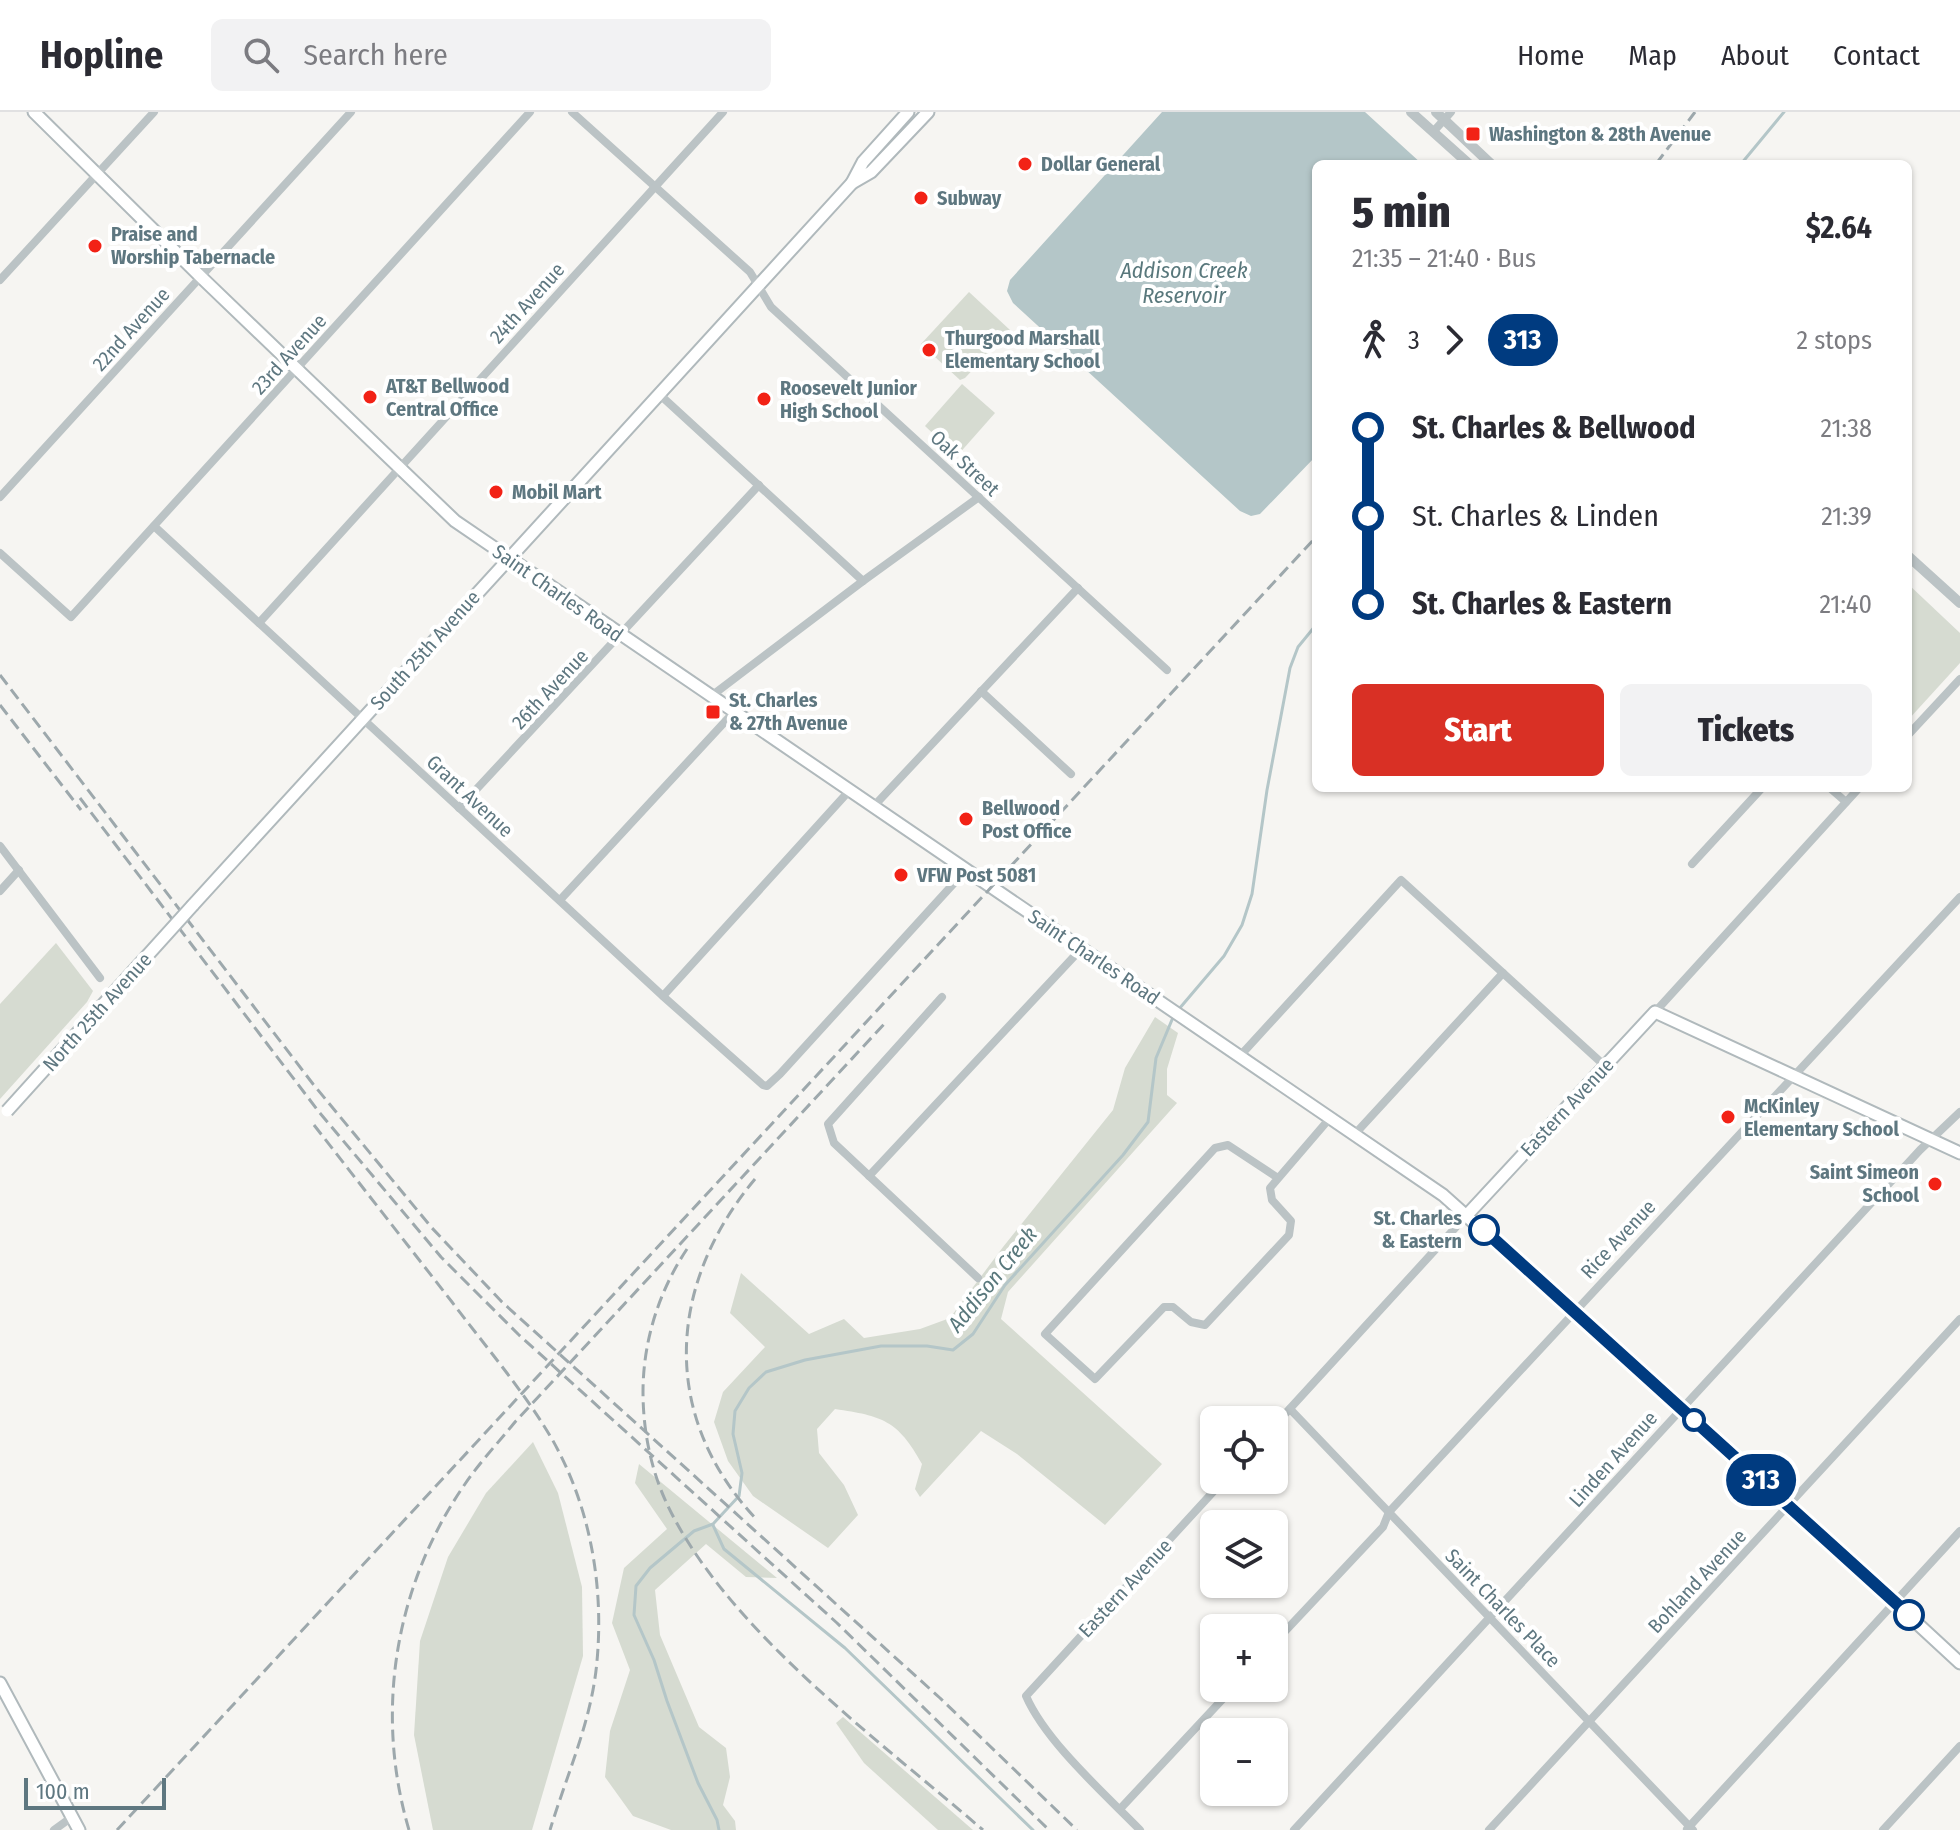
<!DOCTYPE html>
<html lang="en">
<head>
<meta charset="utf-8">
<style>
	:root { --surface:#fff; --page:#f2f2f3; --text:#2b2b33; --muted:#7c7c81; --line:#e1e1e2; --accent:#d93025 }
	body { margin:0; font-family:"Fira Sans Condensed",sans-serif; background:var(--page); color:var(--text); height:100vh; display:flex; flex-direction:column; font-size:30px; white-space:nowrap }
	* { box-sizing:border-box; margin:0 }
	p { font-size:26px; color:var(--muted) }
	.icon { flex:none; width:44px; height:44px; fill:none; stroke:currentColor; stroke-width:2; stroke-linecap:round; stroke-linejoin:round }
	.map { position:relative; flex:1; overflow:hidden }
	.panel { position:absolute; left:1312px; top:48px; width:600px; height:632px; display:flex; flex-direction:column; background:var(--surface); border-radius:12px; box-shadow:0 2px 6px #0004 }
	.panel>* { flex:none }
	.badge { padding:0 16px; border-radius:26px; font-size:28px; line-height:52px }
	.tools { position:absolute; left:1200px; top:1294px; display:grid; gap:16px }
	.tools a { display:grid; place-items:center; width:88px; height:88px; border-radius:12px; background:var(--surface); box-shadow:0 2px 6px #0004; font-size:40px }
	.scale { position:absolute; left:24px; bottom:20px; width:142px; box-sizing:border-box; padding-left:8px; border:4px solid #5e7780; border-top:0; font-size:22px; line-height:28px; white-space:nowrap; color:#5e7780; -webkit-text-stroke:6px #fff; paint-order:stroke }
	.map>.badge { position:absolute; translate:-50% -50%; box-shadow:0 0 0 4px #fff }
	.legs { display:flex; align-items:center; gap:12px; height:88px; padding:0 40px; font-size:26px }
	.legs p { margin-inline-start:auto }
	.overview { display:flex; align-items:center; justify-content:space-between; height:136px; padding:0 40px }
	h1 { font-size:44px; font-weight:800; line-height:60px }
	.button { display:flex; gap:16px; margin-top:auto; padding:16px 40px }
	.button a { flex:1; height:92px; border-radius:12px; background:var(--accent); color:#fff; font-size:32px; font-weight:800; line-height:92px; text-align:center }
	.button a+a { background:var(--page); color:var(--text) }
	ul { padding:0 40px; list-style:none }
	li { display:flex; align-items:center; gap:28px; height:88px; font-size:30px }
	li i { display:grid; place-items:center; width:12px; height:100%; margin:0 10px; background:currentColor }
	li i::after { content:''; width:20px; height:20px; margin:-10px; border:6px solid; border-radius:50%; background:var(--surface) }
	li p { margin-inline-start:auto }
	li:first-child i { background:linear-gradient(#0000 50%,currentColor 0) }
	li:last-child i { background:linear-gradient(currentColor 50%,#0000 0) }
	header { display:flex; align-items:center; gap:48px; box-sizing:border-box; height:112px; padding:0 40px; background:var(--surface); border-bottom:2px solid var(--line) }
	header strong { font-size:38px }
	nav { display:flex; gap:44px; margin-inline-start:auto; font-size:28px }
	.search { width:560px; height:72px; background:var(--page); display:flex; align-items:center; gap:20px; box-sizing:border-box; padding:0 28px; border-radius:12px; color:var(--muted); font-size:30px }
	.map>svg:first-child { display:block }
	.green { fill:#d6dbd1 }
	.water { fill:#b4c6c8 }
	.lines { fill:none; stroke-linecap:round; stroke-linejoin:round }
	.stream { stroke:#b4c6c8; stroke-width:3 }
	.secondary-casing { stroke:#b0b9bc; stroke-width:15 }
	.minor { stroke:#bbc3c5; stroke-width:8 }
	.tertiary { stroke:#bbc3c5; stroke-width:10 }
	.secondary { stroke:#fff; stroke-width:11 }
	.rail { stroke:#9da8ac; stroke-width:3; stroke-dasharray:12 6; stroke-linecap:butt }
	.secondary-bridge-casing { stroke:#b0b9bc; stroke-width:15; stroke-linecap:butt }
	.secondary-bridge { stroke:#fff; stroke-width:11 }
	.line-1-casing { stroke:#fff; stroke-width:18 }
	.line-1 { stroke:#003b80; stroke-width:12 }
	.poi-dot { fill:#f22216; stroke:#fff; stroke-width:3 }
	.stop-1-dot { fill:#fff; stroke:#003b80; stroke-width:4 }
	.labels { text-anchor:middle; stroke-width:8; stroke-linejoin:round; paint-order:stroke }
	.poi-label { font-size:20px; font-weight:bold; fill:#5e7780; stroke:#fff; text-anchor:start }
	.street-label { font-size:20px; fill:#5e7780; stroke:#fff }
	.stop-label { font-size:20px; font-weight:bold; fill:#5e7780; stroke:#fff; text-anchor:end }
	.water-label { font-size:22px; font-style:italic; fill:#59787c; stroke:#fff }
</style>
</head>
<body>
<header>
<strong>Hopline</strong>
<div class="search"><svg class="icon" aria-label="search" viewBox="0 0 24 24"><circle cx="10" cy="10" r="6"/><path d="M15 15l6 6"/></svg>Search here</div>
<nav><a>Home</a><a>Map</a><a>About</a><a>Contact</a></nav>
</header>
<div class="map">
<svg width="1960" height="1718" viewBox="0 0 1960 1718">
	<rect width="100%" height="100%" fill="#f6f5f2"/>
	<g class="green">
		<path d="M 969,180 L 1010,218 L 965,266 L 960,268 L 921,232 Z"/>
		<path d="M 962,272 L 995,301 L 957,344 L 925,314 Z"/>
		<path d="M 1908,472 L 1960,521 L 1960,551 L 1908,608 Z"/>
		<path d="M 56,831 L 93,879 L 87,890 L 0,987 L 0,892 Z"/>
		<path d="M 1155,905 L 1178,921 L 1167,957 L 1167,983 L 1177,991 L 1008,1180 L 1001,1207 L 1162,1352 L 1105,1413 L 1017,1342 L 981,1319 L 920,1385 L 915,1377 L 922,1352 C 898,1308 882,1304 835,1297 L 817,1317 L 819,1341 L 844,1373 L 858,1403 L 828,1436 L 753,1384 L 728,1349 L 714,1310 L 723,1280 L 765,1235 L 730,1201 L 741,1161 L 809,1222 L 844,1207 L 864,1226 L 920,1217 L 950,1206 L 1003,1135 L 1113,998 L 1125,956 Z"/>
		<path d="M 533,1330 L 558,1381 L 582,1475 L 583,1544 L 532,1718 L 433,1718 L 414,1623 L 420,1529 L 448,1445 L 486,1381 Z"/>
		<path d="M 639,1352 L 777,1466 L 746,1465 L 706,1432 L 655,1478 L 660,1523 L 699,1615 L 726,1636 L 730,1665 L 723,1693 L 735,1709 L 736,1718 L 671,1718 L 633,1704 L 605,1665 L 610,1619 L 630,1558 L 612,1511 L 624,1456 L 667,1417 L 635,1371 Z"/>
		<path d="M 843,1605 L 973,1718 L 938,1718 L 864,1651 L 836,1611 Z"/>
	</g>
	<path class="water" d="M 1162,0 L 1365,0 L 1422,52 L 1316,52 L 1316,344 L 1260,402 L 1251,404 L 1240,399 L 1013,191 L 1007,179 L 1010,168 Z"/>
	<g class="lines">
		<g class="stream">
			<path d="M 1741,52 L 1784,0"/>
			<path d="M 1179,897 L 1224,844 L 1242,813 L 1252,782 L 1267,678 L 1290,556 L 1298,535 L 1316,513"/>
			<path d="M 713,1413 L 724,1437 L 845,1536 L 1033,1718"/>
			<path d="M 719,1718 L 717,1708 L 698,1671 L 667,1589 L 654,1548 L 634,1503 L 636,1474 L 650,1456 L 694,1419 L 713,1412 L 739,1384 L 742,1361 L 733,1322 L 735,1299 L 749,1276 L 766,1260 L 805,1248 L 881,1234 L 927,1234 L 953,1238 L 973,1222 L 1005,1173 L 1123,1043 L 1148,1010 L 1156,946 L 1174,903"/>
		</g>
		<defs>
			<g id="secondary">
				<path d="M 34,0 L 201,165 L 455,409 L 1443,1083 L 1789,1393 L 1960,1551"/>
				<path d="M 852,71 L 863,50 L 908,0"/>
				<path d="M 193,793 L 852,71 L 871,60 L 928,0"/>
				<path d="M 1467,1103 L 1655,900 L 1960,1041"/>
				<path d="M 0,1571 L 79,1718"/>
			</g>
		</defs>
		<use href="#secondary" class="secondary-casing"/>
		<g class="minor">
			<path d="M 572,0 L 750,160 L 771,195 L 1167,558"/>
			<path d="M 1433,20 L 1451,0"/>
			<path d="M 0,168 L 154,0"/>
			<path d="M 659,282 L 863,469"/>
			<path d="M 0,385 L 351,0"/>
			<path d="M 154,414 L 665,886 L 763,973 L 767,974 L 780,962 L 966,758"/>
			<path d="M 0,441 L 71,505 L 530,0"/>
			<path d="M 259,511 L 723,0"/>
			<path d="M 981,579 L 1071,662"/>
			<path d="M 710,585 L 863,469 L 979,385"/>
			<path d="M 1908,623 L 1960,567"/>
			<path d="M 1830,676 L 1846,690"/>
			<path d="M 873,695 L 1078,476"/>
			<path d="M 459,696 L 759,373"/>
			<path d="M 0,734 L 100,866"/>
			<path d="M 1692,752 L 1762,676"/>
			<path d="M 0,779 L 19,758"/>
			<path d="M 560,788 L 733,601"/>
			<path d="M 663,884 L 849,679"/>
			<path d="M 942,885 L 828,1012 L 834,1031 L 978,1166"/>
			<path d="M 1655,900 L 1859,676"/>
			<path d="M 1239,945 L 1401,768 L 1605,954"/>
			<path d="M 1354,1023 L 1503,861"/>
			<path d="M 869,1064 L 1081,837"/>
			<path d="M 1278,1066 L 1228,1033 L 1215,1036 L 1045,1222 L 1095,1267 L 1164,1195 L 1173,1195 L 1191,1210 L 1205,1213 L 1289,1123 L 1291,1109 L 1272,1088 L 1270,1076 L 1330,1006"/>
			<path d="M 1290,1297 L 1693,1718"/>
			<path d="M 1274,1314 L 1467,1103"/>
			<path d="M 1274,1531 L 1383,1415 L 1389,1400 L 1960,785"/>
			<path d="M 1120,1697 L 1233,1576"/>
			<path d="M 1687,1717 L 1960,1419"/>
			<path d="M 54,1718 L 72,1705"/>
			<path d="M 1140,1718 C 1104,1681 1046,1630 1026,1584 L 1224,1368"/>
			<path d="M 1294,1718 L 1920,1038 L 1960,1000"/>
			<path d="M 1489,1718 L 1960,1207"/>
			<path d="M 1883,1718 L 1960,1634"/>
		</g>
		<g class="tertiary">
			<path d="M 1411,0 L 1469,52"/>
			<path d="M 1436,0 L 1491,52"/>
			<path d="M 1908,444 L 1960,491"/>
		</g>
		<use href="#secondary" class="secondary"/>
		<g class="rail">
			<path d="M 1656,52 L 1695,0"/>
			<path d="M 0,563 L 313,972 L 432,1116 L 502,1190 L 940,1586 L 1077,1718"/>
			<path d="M 0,593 L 81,698"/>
			<path d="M 80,686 L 319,1000 L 441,1145 L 518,1222 L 837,1511 L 1049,1718"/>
			<path d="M 314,1013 C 360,1072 406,1131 452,1190 C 486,1235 523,1278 552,1327 C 590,1394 604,1473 597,1549 C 592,1608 567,1662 550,1718"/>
			<path d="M 755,1067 C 666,1174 660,1306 758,1409"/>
			<path d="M 687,1137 C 659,1179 643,1229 643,1280 C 643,1319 651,1358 667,1392 C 726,1517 880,1629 983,1718"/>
			<path d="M 117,1718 L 1316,425"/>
			<path d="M 409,1718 C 374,1600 395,1473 465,1372 C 480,1350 498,1331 515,1310 L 886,910"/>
		</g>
		<defs>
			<path id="secondary-bridge" d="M 7,999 L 193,793"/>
		</defs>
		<use href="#secondary-bridge" class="secondary-bridge-casing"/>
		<use href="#secondary-bridge" class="secondary-bridge"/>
	</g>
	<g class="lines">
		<defs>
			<path id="line-1" d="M 1484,1118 L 1909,1503"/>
		</defs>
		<use href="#line-1" class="line-1-casing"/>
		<use href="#line-1" class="line-1"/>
	</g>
	<g class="poi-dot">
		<rect x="1465" y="14" width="16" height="16" rx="4"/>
		<circle cx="1025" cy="52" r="8"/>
		<circle cx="921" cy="86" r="8"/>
		<circle cx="95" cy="134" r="8"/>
		<circle cx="929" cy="238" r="8"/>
		<circle cx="370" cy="285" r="8"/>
		<circle cx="764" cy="287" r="8"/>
		<circle cx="496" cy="380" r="8"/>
		<rect x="705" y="592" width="16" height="16" rx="4"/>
		<circle cx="966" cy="707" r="8"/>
		<circle cx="901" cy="763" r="8"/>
		<circle cx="1728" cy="1005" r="8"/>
		<circle cx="1935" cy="1072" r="8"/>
	</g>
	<g class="stop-1-dot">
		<circle cx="1484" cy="1118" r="14"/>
		<circle cx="1694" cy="1308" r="10"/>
		<circle cx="1909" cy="1503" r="14"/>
	</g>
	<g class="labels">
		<g class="poi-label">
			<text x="1489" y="29">Washington &amp; 28th Avenue</text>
			<text x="1041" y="59">Dollar General</text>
			<text x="937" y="93">Subway</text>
			<text x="111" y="129">Praise and<tspan x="111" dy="23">Worship Tabernacle</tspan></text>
			<text x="945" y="233">Thurgood Marshall<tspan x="945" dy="23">Elementary School</tspan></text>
			<text x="386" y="281">AT&amp;T Bellwood<tspan x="386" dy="23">Central Office</tspan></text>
			<text x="780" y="283">Roosevelt Junior<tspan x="780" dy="23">High School</tspan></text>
			<text x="512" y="387">Mobil Mart</text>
			<text x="729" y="595">St. Charles<tspan x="729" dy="23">&amp; 27th Avenue</tspan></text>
			<text x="982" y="703">Bellwood<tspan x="982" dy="23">Post Office</tspan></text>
			<text x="917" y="770">VFW Post 5081</text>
			<text x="1744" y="1001">McKinley<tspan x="1744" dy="23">Elementary School</tspan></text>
			<text x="1919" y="1067" text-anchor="end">Saint Simeon<tspan x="1919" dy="23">School</tspan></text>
		</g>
		<g class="street-label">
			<text transform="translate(527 191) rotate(-48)" y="7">24th Avenue</text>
			<text transform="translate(131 217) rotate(-48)" y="7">22nd Avenue</text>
			<text transform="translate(289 242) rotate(-48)" y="7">23rd Avenue</text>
			<text transform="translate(965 351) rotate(43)" y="7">Oak Street</text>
			<text transform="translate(558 481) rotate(35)" y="7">Saint Charles Road</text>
			<text transform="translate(425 538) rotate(-48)" y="7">South 25th Avenue</text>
			<text transform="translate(550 577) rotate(-47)" y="7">26th Avenue</text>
			<text transform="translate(470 684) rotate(43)" y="7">Grant Avenue</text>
			<text transform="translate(1094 845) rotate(34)" y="7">Saint Charles Road</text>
			<text transform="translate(97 900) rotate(-48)" y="7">North 25th Avenue</text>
			<text transform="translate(1567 995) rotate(-47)" y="7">Eastern Avenue</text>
			<text transform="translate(1618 1127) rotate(-47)" y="7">Rice Avenue</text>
			<text transform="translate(1613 1347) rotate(-48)" y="7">Linden Avenue</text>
			<text transform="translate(1697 1469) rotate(-47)" y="7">Bohland Avenue</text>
			<text transform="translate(1125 1476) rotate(-47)" y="7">Eastern Avenue</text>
			<text transform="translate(1503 1496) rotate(46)" y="7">Saint Charles Place</text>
		</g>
		<g class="stop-label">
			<text x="1462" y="1113">St. Charles<tspan x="1462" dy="23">&amp; Eastern</tspan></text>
		</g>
		<g class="water-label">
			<text x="1184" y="166">Addison Creek<tspan x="1184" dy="25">Reservoir</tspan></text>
			<text transform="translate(992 1167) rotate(-51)" y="8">Addison Creek</text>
		</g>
	</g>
</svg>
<div class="tools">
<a><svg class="icon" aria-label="locate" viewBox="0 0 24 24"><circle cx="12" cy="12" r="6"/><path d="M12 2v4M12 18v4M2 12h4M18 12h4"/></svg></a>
<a><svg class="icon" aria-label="layers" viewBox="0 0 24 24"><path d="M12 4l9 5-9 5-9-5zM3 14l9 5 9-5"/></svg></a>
<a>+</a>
<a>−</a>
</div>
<div class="scale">100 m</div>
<b class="badge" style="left:1761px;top:1368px;background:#003b80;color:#fff">313</b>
<section class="panel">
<div class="overview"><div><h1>5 min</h1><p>21:35 – 21:40 · Bus</p></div><b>$2.64</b></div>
<div class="legs"><svg class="icon" aria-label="walk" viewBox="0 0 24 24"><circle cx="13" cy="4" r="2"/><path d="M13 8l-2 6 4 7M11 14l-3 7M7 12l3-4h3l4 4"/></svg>3<svg class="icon" aria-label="forward" viewBox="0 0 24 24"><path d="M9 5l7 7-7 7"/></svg><b class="badge" style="background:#003b80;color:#fff">313</b><p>2 stops</p></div>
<ul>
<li><i style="color:#003b80"></i><b>St. Charles &amp; Bellwood</b><p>21:38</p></li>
<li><i style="color:#003b80"></i><span>St. Charles &amp; Linden</span><p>21:39</p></li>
<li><i style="color:#003b80"></i><b>St. Charles &amp; Eastern</b><p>21:40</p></li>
</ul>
<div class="button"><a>Start</a><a>Tickets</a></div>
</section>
</div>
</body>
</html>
